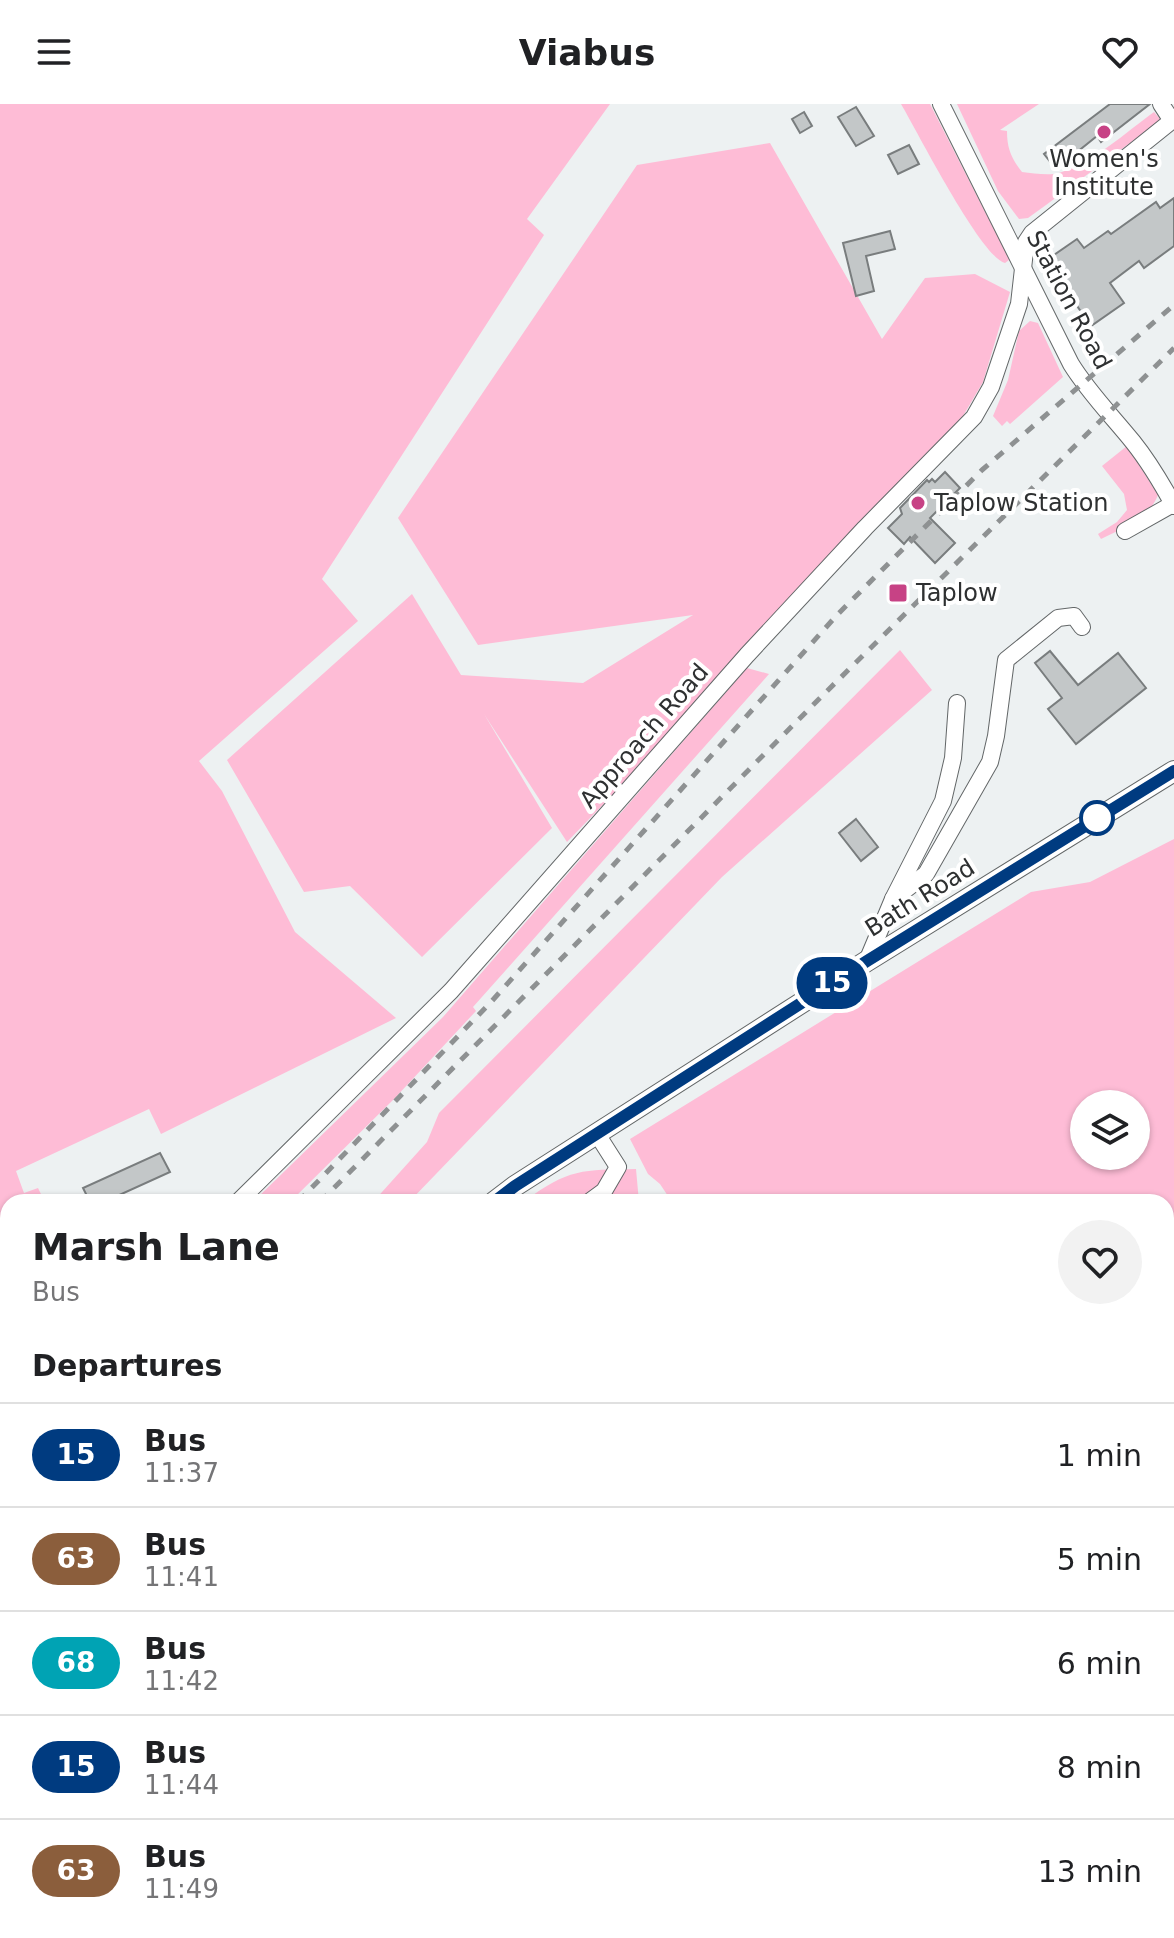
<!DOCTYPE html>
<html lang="en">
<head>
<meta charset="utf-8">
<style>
	:root { --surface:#fff; --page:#f2f2f2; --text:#202124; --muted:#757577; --line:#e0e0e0 }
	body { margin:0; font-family:"DejaVu Sans",sans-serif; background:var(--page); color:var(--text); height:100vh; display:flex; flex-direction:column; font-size:30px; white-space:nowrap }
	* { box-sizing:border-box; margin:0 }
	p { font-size:26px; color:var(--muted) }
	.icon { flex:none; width:44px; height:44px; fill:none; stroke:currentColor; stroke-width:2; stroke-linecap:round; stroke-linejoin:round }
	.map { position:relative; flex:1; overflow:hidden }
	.drawer { position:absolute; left:0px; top:1090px; width:1174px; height:744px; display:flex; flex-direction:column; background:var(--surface); border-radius:24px 24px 0 0; box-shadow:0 2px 6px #0004 }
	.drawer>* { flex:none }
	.badge { padding:0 16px; border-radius:26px; font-size:28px; line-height:52px }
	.controls { position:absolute; left:1070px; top:986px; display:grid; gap:16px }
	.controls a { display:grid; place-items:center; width:80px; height:80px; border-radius:50%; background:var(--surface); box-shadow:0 2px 6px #0004; font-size:40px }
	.map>.badge { position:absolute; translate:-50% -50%; box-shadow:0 0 0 4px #fff }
	h2 { padding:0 32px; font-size:30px; line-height:72px }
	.round { display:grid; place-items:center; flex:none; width:84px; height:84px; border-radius:42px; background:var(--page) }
	.head { display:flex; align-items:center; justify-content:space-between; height:136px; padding:0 32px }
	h1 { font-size:38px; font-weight:800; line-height:60px }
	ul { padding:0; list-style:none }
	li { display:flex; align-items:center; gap:24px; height:104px; padding:0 32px; border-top:2px solid var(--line) }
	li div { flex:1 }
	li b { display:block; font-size:30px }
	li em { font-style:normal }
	li .badge { min-width:88px; font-weight:700; text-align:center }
	header { display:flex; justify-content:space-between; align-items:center; height:104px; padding:0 32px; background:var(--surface); font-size:36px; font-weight:800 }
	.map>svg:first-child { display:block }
	.green { fill:#febcd6; fill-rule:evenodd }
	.water { fill:#ea89b3; stroke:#b26e8c; stroke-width:2 }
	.building { fill:#c3c7c8; stroke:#797d7e; stroke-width:2 }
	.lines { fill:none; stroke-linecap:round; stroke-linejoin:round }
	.minor-casing { stroke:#636768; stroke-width:18 }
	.major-casing { stroke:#636768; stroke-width:22 }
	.minor { stroke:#fff; stroke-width:16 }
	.major { stroke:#fff; stroke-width:20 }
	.rail { stroke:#8e9192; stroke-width:5; stroke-dasharray:10 10; stroke-linecap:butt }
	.line-casing { stroke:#fff; stroke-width:18 }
	.line { stroke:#003b80; stroke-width:12 }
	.poi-dot { fill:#c74285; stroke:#fff; stroke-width:3 }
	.stop-dot { fill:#fff; stroke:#003b80; stroke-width:4 }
	.labels { text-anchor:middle; stroke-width:8; stroke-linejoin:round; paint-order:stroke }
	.poi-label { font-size:24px; fill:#2e3031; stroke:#fff; text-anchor:start }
	.street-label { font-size:24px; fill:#2e3031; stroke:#fff }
</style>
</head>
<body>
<header><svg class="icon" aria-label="menu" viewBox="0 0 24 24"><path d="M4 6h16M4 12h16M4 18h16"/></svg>Viabus<svg class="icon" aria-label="heart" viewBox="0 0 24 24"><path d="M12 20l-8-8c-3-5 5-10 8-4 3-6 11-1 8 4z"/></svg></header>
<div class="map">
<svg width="1174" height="1834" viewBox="0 0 1174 1834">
	<rect width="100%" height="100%" fill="#edf1f2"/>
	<g class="green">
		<path d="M 0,0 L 610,0 L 527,115 L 544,131 L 322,475 L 358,517 L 199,657 L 222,687 L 295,828 L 396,914 L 161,1030 L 149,1005 L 16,1067 L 24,1089 L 38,1084 L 45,1098 L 8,1098 L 8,1321 L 0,1329 Z"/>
		<path d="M 901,0 L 930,0 L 1007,151 L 1009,156 L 1005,159 C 981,153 917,27 901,0 Z"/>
		<path d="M 957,0 L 1039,0 L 1000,26 L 1007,27 C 1007,44 1011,54 1022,68 C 1033,69 1048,72 1059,69 C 1094,58 1125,29 1154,8 L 1161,16 L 1046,101 L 1028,114 L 1019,115 L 998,87 Z"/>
		<path d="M 770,39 L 882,235 L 925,174 L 975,170 L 1010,188 L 983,278 L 963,312 L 857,422 L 648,654 L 567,738 L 484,610 L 552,724 L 422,853 L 350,782 L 304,788 L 227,656 L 412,490 L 461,571 L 583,579 L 693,511 L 478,541 L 398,414 L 637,61 Z"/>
		<path d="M 1030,217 L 1038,219 L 1063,273 L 1010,320 L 1007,317 L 1002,322 L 993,312 L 1008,276 L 1019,227 Z"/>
		<path d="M 1127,342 L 1158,391 C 1148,416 1123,424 1101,435 L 1098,430 L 1117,418 L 1127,406 L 1124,390 L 1102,362 Z"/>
		<path d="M 900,546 L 932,586 L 722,773 L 409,1098 L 373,1098 L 427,1038 L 439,1009 Z"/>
		<path d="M 747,564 L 769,570 L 473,903 L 476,907 L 394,995 L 290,1098 L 253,1098 L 443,913 Z"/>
		<path d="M 1174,735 L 1174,1834 L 1053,1834 L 1049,1826 L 1166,1826 L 1166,1098 L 672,1098 L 660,1080 L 648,1070 L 630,1035 L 1031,788 L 1090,778 ZM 1084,1000 L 1136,1000 L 1136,1052 L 1084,1052 Z"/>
		<path d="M 636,1065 L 639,1098 L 524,1098 C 568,1064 583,1066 636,1065 Z"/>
		<path d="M 8,1461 L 8,1529 L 0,1537 L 0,1469 Z"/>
		<path d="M 0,1569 L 8,1585 L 8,1816 L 0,1812 Z"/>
		<path d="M 25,1826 L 66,1826 L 59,1834 L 39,1834 Z"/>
		<path d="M 96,1826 L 139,1826 C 125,1834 111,1834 96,1826 Z"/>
		<path d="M 932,1826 L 1042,1826 L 1044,1834 L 920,1834 Z"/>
	</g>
	<g class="water">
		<path d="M 0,1812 L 8,1816 L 8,1826 L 25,1826 L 39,1834 L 0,1834 Z"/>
		<path d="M 66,1826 L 96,1826 L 112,1834 L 59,1834 Z"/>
		<path d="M 139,1826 L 157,1828 L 161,1826 L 932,1826 L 920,1834 L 126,1834 Z"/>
	</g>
	<g class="building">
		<path d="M 1110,0 L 1150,0 L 1101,38 L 1097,32 L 1056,65 L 1044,50 Z"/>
		<path d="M 856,3 L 874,32 L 856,42 L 838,13 Z"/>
		<path d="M 804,8 L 812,22 L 800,29 L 792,15 Z"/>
		<path d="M 909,41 L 919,60 L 898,70 L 888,51 Z"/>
		<path d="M 1174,94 L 1174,142 L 1144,164 L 1139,157 L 1110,179 L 1124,199 L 1091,222 L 1073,196 L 1075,194 L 1060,173 L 1064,171 L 1051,153 L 1077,135 L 1084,144 L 1108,127 L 1111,130 L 1156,98 L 1160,104 Z"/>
		<path d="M 890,127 L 895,145 L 866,152 L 874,187 L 856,192 L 843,139 Z"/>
		<path d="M 945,368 L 960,384 L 930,414 L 955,439 L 935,459 L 910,433 L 904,440 L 888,424 L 902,410 L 900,404 L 927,376 L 929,378 L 932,375 L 935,378 Z"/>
		<path d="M 1050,547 L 1078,581 L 1118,549 L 1146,584 L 1076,640 L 1048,605 L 1062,594 L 1035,559 Z"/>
		<path d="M 856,715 L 878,743 L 861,757 L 839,729 Z"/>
		<path d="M 160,1049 L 170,1068 L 104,1098 L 90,1098 L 83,1084 Z"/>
	</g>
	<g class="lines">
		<defs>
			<g id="minor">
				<path d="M 941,0 L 1071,260 C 1089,289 1112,312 1133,338 C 1149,358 1162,380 1174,402"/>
				<path d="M 1161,0 L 1172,17"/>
				<path d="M 1125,427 L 1173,400 L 1174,396"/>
				<path d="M 893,795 L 926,770 L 990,658 L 996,632 L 1006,556 L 1058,514 L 1074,512 L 1082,523"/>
				<path d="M 867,857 L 893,795 L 943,697 L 953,654 L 957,599"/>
				<path d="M 238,1098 L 451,887 L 747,551 L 865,424 L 974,313 L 991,283 L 1019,200 L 1026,138 L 1032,129 L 1174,15"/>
				<path d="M 589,1098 L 604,1087 L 618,1063 L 597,1030"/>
				<path d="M 0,1341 L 8,1333"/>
				<path d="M 0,1526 L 8,1517"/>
				<path d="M 0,1540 L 8,1555"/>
			</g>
			<g id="major">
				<path d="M 494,1098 L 515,1082 L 867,857 L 1174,667"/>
				<path d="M 0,1397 L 8,1395"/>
			</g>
		</defs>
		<use href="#minor" class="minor-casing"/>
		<use href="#major" class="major-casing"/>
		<use href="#minor" class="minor"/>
		<use href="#major" class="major"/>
		<g class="rail">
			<path d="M 298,1098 L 491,898 L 837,511 L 982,366 L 1174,201"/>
			<path d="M 320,1098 L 819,595 L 1174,244"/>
			<path d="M 0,1399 L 8,1391"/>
			<path d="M 0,1420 L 8,1412"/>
		</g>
	</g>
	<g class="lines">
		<defs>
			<path id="line" d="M 494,1098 L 515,1082 L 867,857 L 1174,667"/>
		</defs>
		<use href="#line" class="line-casing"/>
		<use href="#line" class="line"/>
	</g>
	<g class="poi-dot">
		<circle cx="1104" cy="28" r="8"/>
		<circle cx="918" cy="399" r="8"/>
		<rect x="888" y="479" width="20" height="20" rx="4"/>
	</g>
	<circle class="stop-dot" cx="1097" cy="714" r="16"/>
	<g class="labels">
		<g class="poi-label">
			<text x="1104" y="63" text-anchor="middle">Women's<tspan x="1104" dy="28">Institute</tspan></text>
			<text x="934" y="407">Taplow Station</text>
			<text x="916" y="497">Taplow</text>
		</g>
		<g class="street-label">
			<text transform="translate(1069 196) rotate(62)" y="8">Station Road</text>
			<text transform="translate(644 632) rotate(-49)" y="8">Approach Road</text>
			<text transform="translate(920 794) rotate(-32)" y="8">Bath Road</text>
		</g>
	</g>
</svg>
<div class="controls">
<a><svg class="icon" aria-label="layers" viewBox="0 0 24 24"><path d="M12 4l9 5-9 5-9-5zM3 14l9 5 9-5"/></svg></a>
</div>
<b class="badge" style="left:832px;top:879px;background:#003b80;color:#fff">15</b>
<section class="drawer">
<div class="head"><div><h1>Marsh Lane</h1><p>Bus</p></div><a class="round"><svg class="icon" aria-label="heart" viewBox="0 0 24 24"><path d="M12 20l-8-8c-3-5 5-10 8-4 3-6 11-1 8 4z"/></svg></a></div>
<h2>Departures</h2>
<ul>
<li><span class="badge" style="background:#003b80;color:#fff">15</span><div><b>Bus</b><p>11:37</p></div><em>1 min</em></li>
<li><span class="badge" style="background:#8b5e3c;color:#fff">63</span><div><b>Bus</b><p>11:41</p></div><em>5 min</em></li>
<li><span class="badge" style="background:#00a3b4;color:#fff">68</span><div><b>Bus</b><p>11:42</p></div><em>6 min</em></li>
<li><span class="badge" style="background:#003b80;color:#fff">15</span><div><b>Bus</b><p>11:44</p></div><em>8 min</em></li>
<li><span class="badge" style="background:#8b5e3c;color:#fff">63</span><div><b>Bus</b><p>11:49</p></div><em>13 min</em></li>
</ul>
</section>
</div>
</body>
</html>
